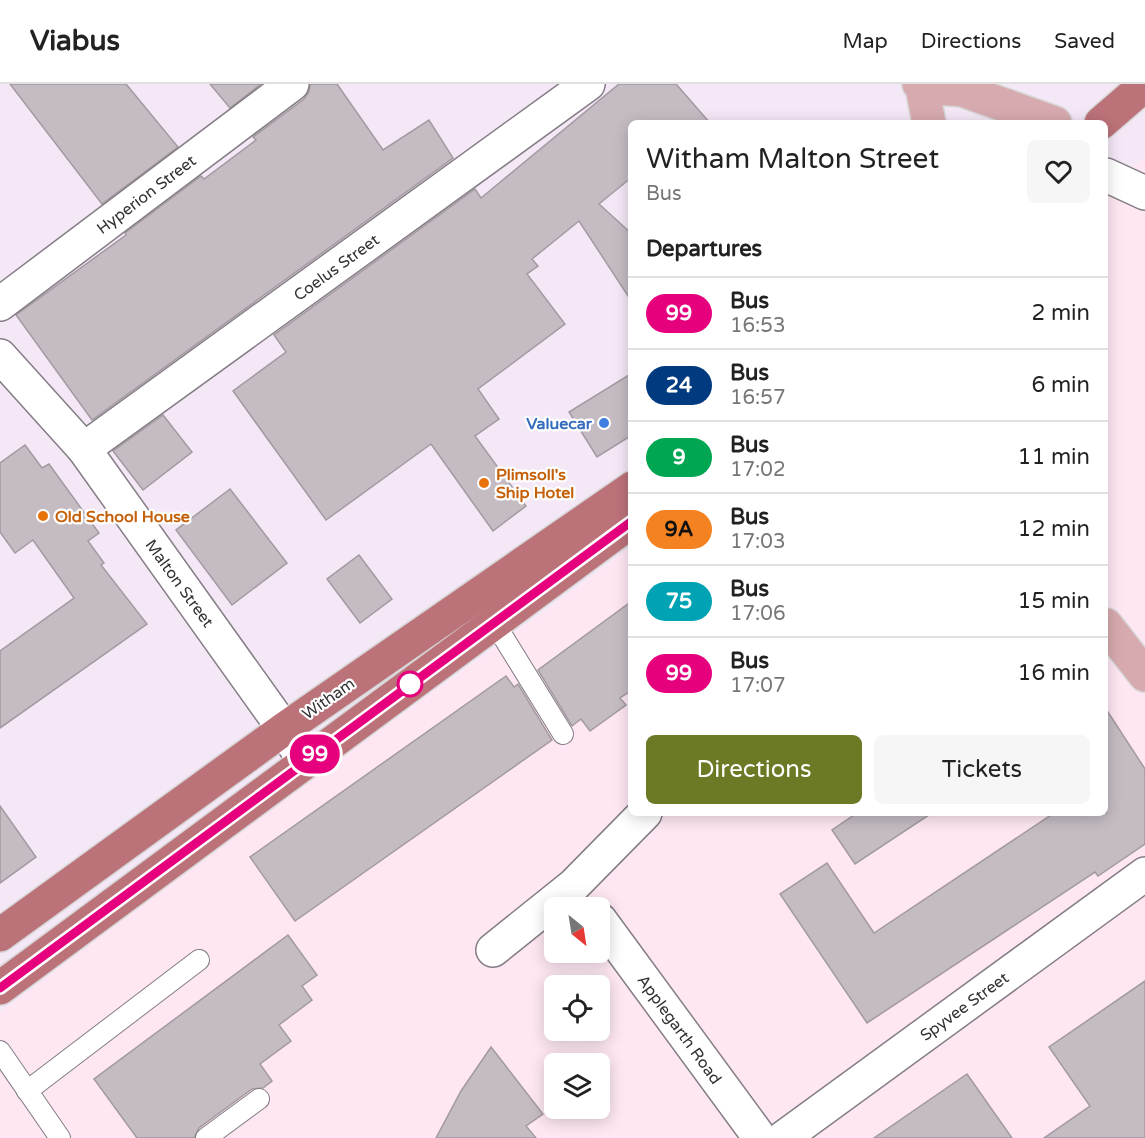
<!DOCTYPE html>
<html lang="en">
<head>
<meta charset="utf-8">
<style>
	:root { --surface:#fff; --page:#f6f6f6; --text:#222; --muted:#767676; --line:#e0e0e0; --accent:#6c7925 }
	body { margin:0; font-family:"Varela Round",sans-serif; background:var(--page); color:var(--text); height:100vh; display:flex; flex-direction:column; font-size:22px; white-space:nowrap }
	* { box-sizing:border-box; margin:0 }
	p { font-size:20px; color:var(--muted) }
	.icon { flex:none; width:33px; height:33px; fill:none; stroke:currentColor; stroke-width:2; stroke-linecap:round; stroke-linejoin:round }
	.map { position:relative; flex:1; overflow:hidden }
	.drawer { position:absolute; left:628px; top:36px; width:480px; height:696px; display:flex; flex-direction:column; background:var(--surface); border-radius:9px; box-shadow:0 3px 15px #0003 }
	.drawer>* { flex:none }
	.badge { padding:0 12px; border-radius:20px; font-size:21px; line-height:39px }
	.needle { width:39px; rotate:150deg }
	.fabs { position:absolute; left:544px; top:813px; display:grid; gap:12px }
	.fabs a { display:grid; place-items:center; width:66px; height:66px; border-radius:9px; background:var(--surface); box-shadow:0 3px 15px #0003; font-size:30px }
	.map>.badge { position:absolute; translate:-50% -50%; box-shadow:0 0 0 3px #fff }
	h2 { padding:0 18px; font-size:22px; line-height:54px }
	.round { display:grid; place-items:center; flex:none; width:63px; height:63px; border-radius:9px; background:var(--page) }
	.summary { display:flex; align-items:center; justify-content:space-between; height:102px; padding:0 18px }
	h1 { font-size:28px; font-weight:600; line-height:45px }
	.button { display:flex; gap:12px; margin-top:auto; padding:12px 18px }
	.button a { flex:1; height:69px; border-radius:9px; background:var(--accent); color:#fff; font-size:24px; font-weight:600; line-height:69px; text-align:center }
	.button a+a { background:var(--page); color:var(--text) }
	ul { padding:0; list-style:none }
	li { display:flex; align-items:center; gap:18px; height:72px; padding:0 18px; border-top:2px solid var(--line) }
	li div { flex:1 }
	li b { display:block; font-size:22px }
	li em { font-style:normal }
	li .badge { min-width:66px; font-weight:700; text-align:center }
	header { display:flex; align-items:center; gap:36px; box-sizing:border-box; height:84px; padding:0 30px; background:var(--surface); border-bottom:2px solid var(--line) }
	header strong { font-size:28px }
	nav { display:flex; gap:33px; margin-inline-start:auto; font-size:21px }
	.map>svg:first-child { display:block }
	.built { fill:#f4e7f6 }
	.industrial { fill:#fee7f3; fill-rule:evenodd }
	.building { fill:#c4bbc3; stroke:#a39aa1; stroke-width:1.5 }
	.lines { fill:none; stroke-linecap:round; stroke-linejoin:round }
	.lane-casing { stroke:#847d85; stroke-width:22 }
	.street-casing { stroke:#847d85; stroke-width:36 }
	.primary-casing { stroke:#d6d6d6; stroke-width:36 }
	.highway-casing { stroke:#d6d6d6; stroke-width:36 }
	.lane { stroke:#fff; stroke-width:20 }
	.street { stroke:#fff; stroke-width:33 }
	.primary { stroke:#d7aaaf; stroke-width:33 }
	.highway { stroke:#bc7279; stroke-width:33 }
	.line-casing { stroke:#fff; stroke-width:14 }
	.line { stroke:#e6007e; stroke-width:9 }
	.shop-dot { fill:#3f7fe0; stroke:#fff; stroke-width:2 }
	.food-dot { fill:#e8710a; stroke:#fff; stroke-width:2 }
	.stop-dot { fill:#fff; stroke:#e6007e; stroke-width:3 }
	.labels { text-anchor:middle; stroke-width:4.5; stroke-linejoin:round; paint-order:stroke }
	.street-label { font-size:16px; fill:#343134; stroke:#fff }
	.shop-label { font-size:16px; font-weight:bold; fill:#366cbe; stroke:#fff; text-anchor:end }
	.food-label { font-size:16px; font-weight:bold; fill:#c56008; stroke:#fff; text-anchor:start }
</style>
</head>
<body>
<header>
<strong>Viabus</strong>
<nav><a>Map</a><a>Directions</a><a>Saved</a></nav>
</header>
<div class="map">
<svg width="1145" height="1054" viewBox="0 0 1145 1054">
	<rect width="100%" height="100%" fill="#fdf5fe"/>
	<path class="built" d="M 0,0 L 1145,0 L 1145,74 L 1106,103 L 1106,39 L 632,39 L 631,462 L 571,508 L 236,750 L 0,928 Z"/>
	<path class="industrial" d="M 1145,74 L 1145,1054 L 0,1054 L 0,928 L 236,750 L 571,508 L 631,462 L 632,729 L 1106,729 L 1106,103 ZM 555,824 L 600,824 L 600,868 L 555,868 ZM 555,902 L 600,902 L 600,946 L 555,946 ZM 555,980 L 600,980 L 600,1024 L 555,1024 Z"/>
	<g class="building">
		<path d="M 10,0 L 126,0 L 178,63 L 102,120 Z"/>
		<path d="M 210,0 L 261,0 L 230,24 Z"/>
		<path d="M 310,0 L 337,0 L 383,66 L 429,36 L 453,74 L 92,336 L 16,231 L 126,151 L 125,149 L 201,92 L 204,95 L 256,56 L 253,53 L 304,15 L 309,8 Z"/>
		<path d="M 619,0 L 676,0 L 710,39 L 632,39 L 632,93 L 599,120 L 632,150 L 632,218 L 579,137 L 532,175 L 538,182 L 527,190 L 565,240 L 478,305 L 499,335 L 475,352 L 526,422 L 493,447 L 431,360 L 326,436 L 233,307 L 286,268 L 274,251 L 475,105 L 481,114 Z"/>
		<path d="M 632,289 L 632,351 L 597,373 L 569,328 Z"/>
		<path d="M 163,331 L 192,368 L 143,406 L 113,367 Z"/>
		<path d="M 25,361 L 42,384 L 49,380 L 99,449 L 88,457 L 104,479 L 101,481 L 147,540 L 0,644 L 0,567 L 74,514 L 33,456 L 15,469 L 0,448 L 0,379 Z"/>
		<path d="M 230,405 L 287,479 L 232,521 L 176,446 Z"/>
		<path d="M 359,471 L 392,515 L 360,539 L 327,495 Z"/>
		<path d="M 632,517 L 632,606 L 620,614 L 626,621 L 590,647 L 581,635 L 572,642 L 538,586 Z"/>
		<path d="M 506,592 L 514,603 L 518,600 L 552,656 L 295,837 L 250,773 Z"/>
		<path d="M 1106,625 L 1145,685 L 1145,760 L 1098,792 L 1095,788 L 867,939 L 780,810 L 827,779 L 874,849 L 1054,729 L 1106,729 Z"/>
		<path d="M 0,722 L 36,773 L 0,799 Z"/>
		<path d="M 857,729 L 932,729 L 855,780 L 832,746 Z"/>
		<path d="M 288,851 L 317,891 L 302,902 L 312,916 L 279,941 L 291,957 L 260,980 L 272,997 L 263,1004 L 252,1005 L 199,1044 L 194,1054 L 137,1054 L 94,995 Z"/>
		<path d="M 1145,897 L 1145,1054 L 1044,1054 L 1090,1022 L 1049,963 Z"/>
		<path d="M 491,963 L 543,1030 L 526,1042 L 536,1054 L 436,1054 L 461,1007 Z"/>
		<path d="M 967,990 L 1012,1054 L 874,1054 Z"/>
	</g>
	<g class="lines">
		<defs>
			<g id="lane">
				<path d="M 489,530 L 563,650"/>
				<path d="M 0,967 L 60,1054"/>
				<path d="M 27,1007 L 199,876"/>
				<path d="M 206,1054 L 259,1015"/>
			</g>
			<g id="street">
				<path d="M 1106,91 L 1145,109"/>
				<path d="M 0,220 L 292,0"/>
				<path d="M 0,272 L 84,365 L 284,645 L 305,678"/>
				<path d="M 84,365 L 588,0"/>
				<path d="M 600,836 L 760,1054"/>
				<path d="M 493,866 L 574,801 L 645,729"/>
				<path d="M 783,1054 L 1145,790"/>
			</g>
			<g id="primary">
				<path d="M 919,0 L 922,3 L 929,39"/>
				<path d="M 922,3 L 962,6 L 1055,39"/>
				<path d="M 1106,541 L 1145,591"/>
			</g>
			<g id="highway">
				<path d="M 1101,39 L 1145,1"/>
				<path d="M 0,851 L 284,645 L 632,404"/>
				<path d="M 0,904 L 632,437"/>
			</g>
		</defs>
		<use href="#lane" class="lane-casing"/>
		<use href="#street" class="street-casing"/>
		<use href="#primary" class="primary-casing"/>
		<use href="#highway" class="highway-casing"/>
		<use href="#lane" class="lane"/>
		<use href="#street" class="street"/>
		<use href="#primary" class="primary"/>
		<use href="#highway" class="highway"/>
	</g>
	<g class="lines">
		<defs>
			<path id="line" d="M 0,904 L 632,437"/>
		</defs>
		<use href="#line" class="line-casing"/>
		<use href="#line" class="line"/>
	</g>
	<circle class="shop-dot" cx="604" cy="339" r="6"/>
	<g class="food-dot">
		<circle cx="484" cy="399" r="6"/>
		<circle cx="43" cy="432" r="6"/>
	</g>
	<circle class="stop-dot" cx="410" cy="600" r="12"/>
	<g class="labels">
		<g class="street-label">
			<text transform="translate(146 110) rotate(-37)" y="6">Hyperion Street</text>
			<text transform="translate(336 183) rotate(-36)" y="6">Coelus Street</text>
			<text transform="translate(180 499) rotate(54)" y="6">Malton Street</text>
			<text transform="translate(328 614) rotate(-35)" y="6">Witham</text>
			<text transform="translate(964 922) rotate(-36)" y="6">Spyvee Street</text>
			<text transform="translate(680 945) rotate(54)" y="6">Applegarth Road</text>
		</g>
		<g class="shop-label">
			<text x="592" y="345">Valuecar</text>
		</g>
		<g class="food-label">
			<text x="496" y="396">Plimsoll's<tspan x="496" dy="18">Ship Hotel</tspan></text>
			<text x="55" y="438">Old School House</text>
		</g>
	</g>
</svg>
<div class="fabs">
<a><svg class="needle" viewBox="-14 -14 28 28"><path d="M0-13l5 13h-10z" fill="#e53935"/><path d="M0 13l5-13h-10z" fill="#767676"/></svg></a>
<a><svg class="icon" aria-label="locate" viewBox="0 0 24 24"><circle cx="12" cy="12" r="6"/><path d="M12 2v4M12 18v4M2 12h4M18 12h4"/></svg></a>
<a><svg class="icon" aria-label="layers" viewBox="0 0 24 24"><path d="M12 4l9 5-9 5-9-5zM3 14l9 5 9-5"/></svg></a>
</div>
<b class="badge" style="left:315px;top:670px;background:#e6007e;color:#fff">99</b>
<section class="drawer">
<div class="summary"><div><h1>Witham Malton Street</h1><p>Bus</p></div><a class="round"><svg class="icon" aria-label="heart" viewBox="0 0 24 24"><path d="M12 20l-8-8c-3-5 5-10 8-4 3-6 11-1 8 4z"/></svg></a></div>
<h2>Departures</h2>
<ul>
<li><span class="badge" style="background:#e6007e;color:#fff">99</span><div><b>Bus</b><p>16:53</p></div><em>2 min</em></li>
<li><span class="badge" style="background:#003b80;color:#fff">24</span><div><b>Bus</b><p>16:57</p></div><em>6 min</em></li>
<li><span class="badge" style="background:#00a651;color:#fff">9</span><div><b>Bus</b><p>17:02</p></div><em>11 min</em></li>
<li><span class="badge" style="background:#f58220;color:#111">9A</span><div><b>Bus</b><p>17:03</p></div><em>12 min</em></li>
<li><span class="badge" style="background:#00a3b4;color:#fff">75</span><div><b>Bus</b><p>17:06</p></div><em>15 min</em></li>
<li><span class="badge" style="background:#e6007e;color:#fff">99</span><div><b>Bus</b><p>17:07</p></div><em>16 min</em></li>
</ul>
<div class="button"><a>Directions</a><a>Tickets</a></div>
</section>
</div>
</body>
</html>
